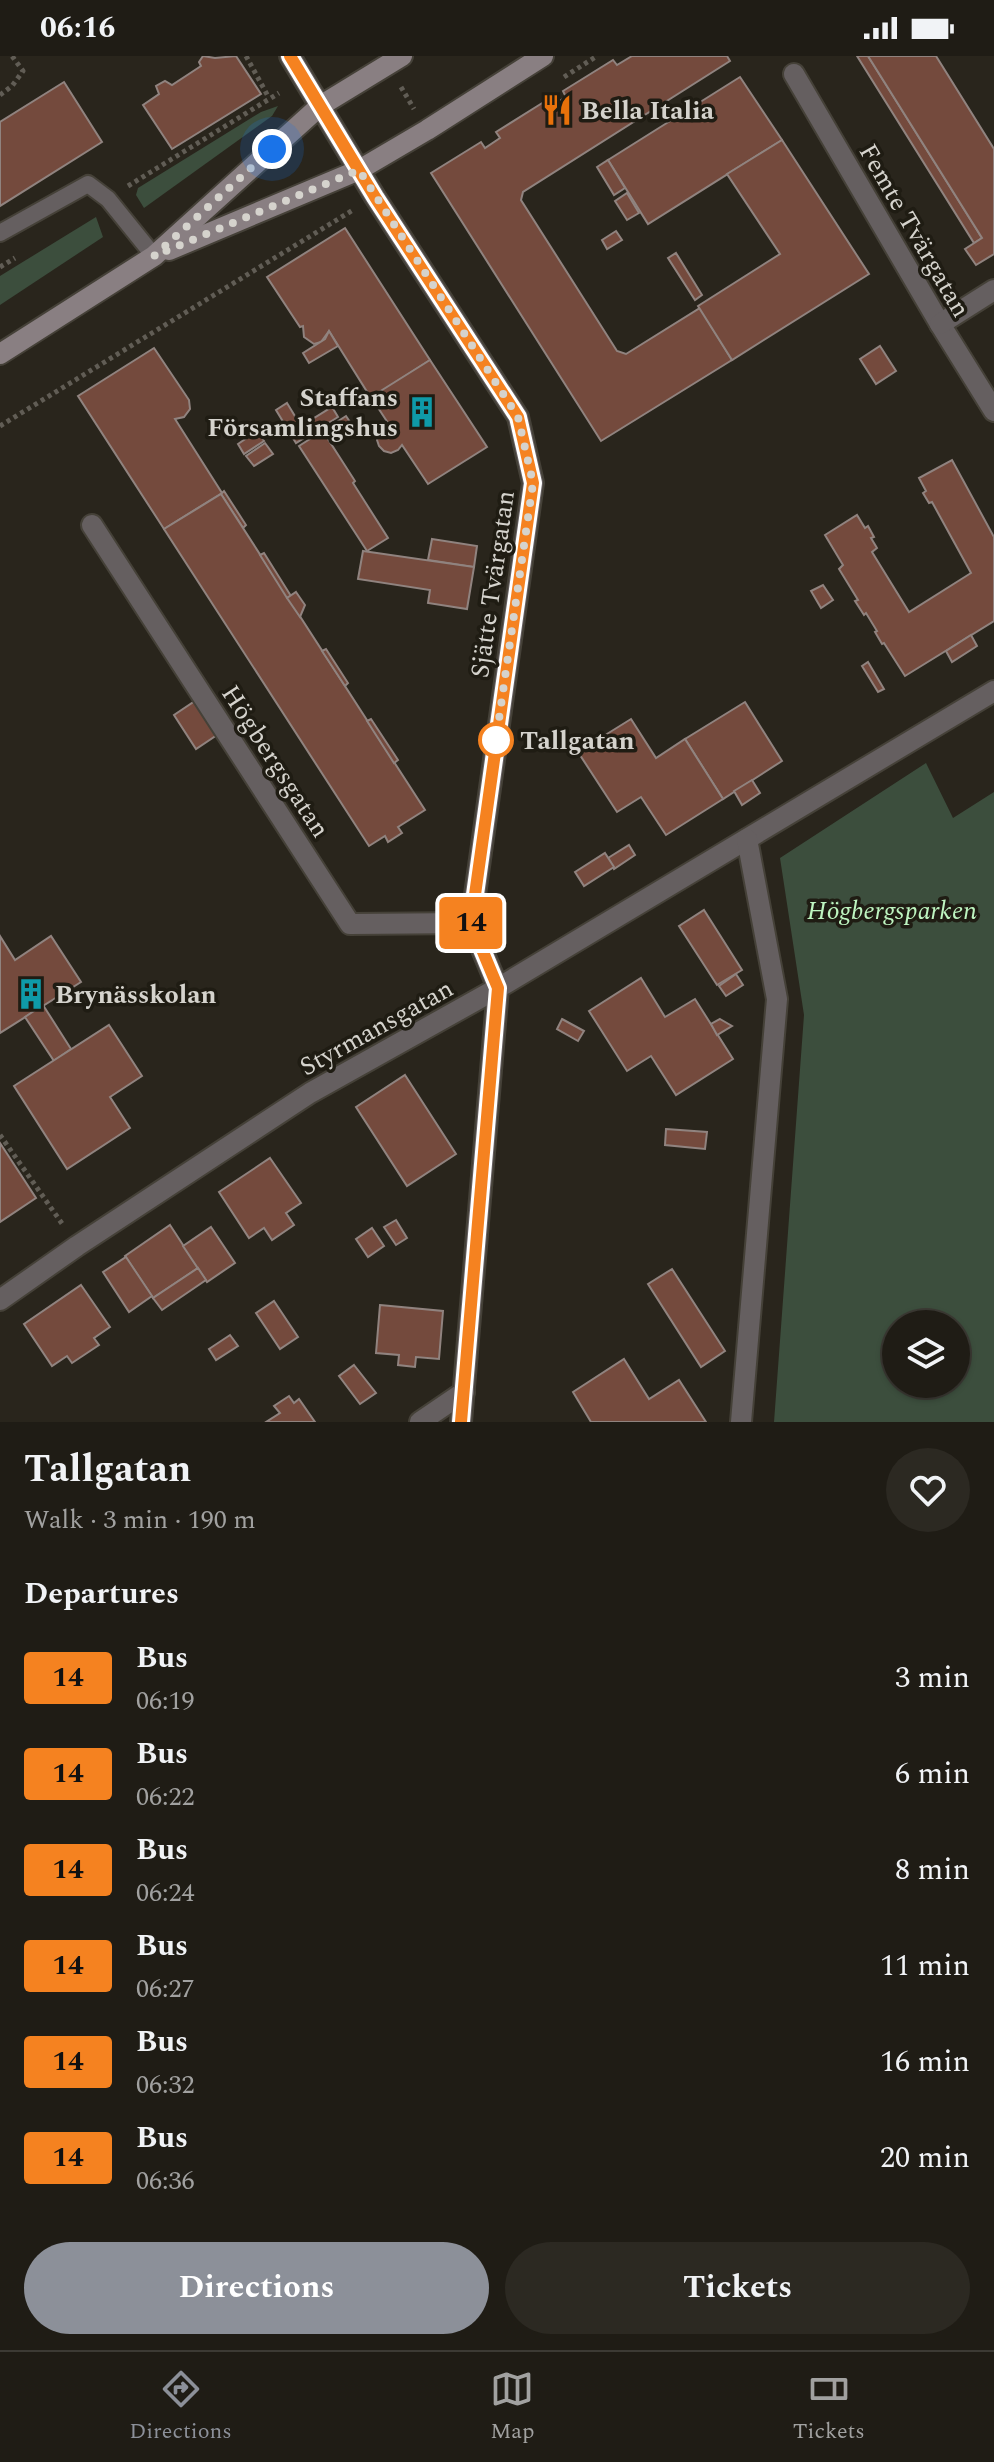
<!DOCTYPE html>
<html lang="en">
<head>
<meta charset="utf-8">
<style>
	:root { --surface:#1f1c15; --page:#2c2922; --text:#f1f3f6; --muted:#a1a1a0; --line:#3c3a34; --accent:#8c9099 }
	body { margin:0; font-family:Spectral,serif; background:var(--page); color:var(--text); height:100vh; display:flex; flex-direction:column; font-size:30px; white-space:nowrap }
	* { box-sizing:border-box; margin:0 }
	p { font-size:26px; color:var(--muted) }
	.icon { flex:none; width:44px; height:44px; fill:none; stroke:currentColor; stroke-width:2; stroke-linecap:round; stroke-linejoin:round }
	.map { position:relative; height:1366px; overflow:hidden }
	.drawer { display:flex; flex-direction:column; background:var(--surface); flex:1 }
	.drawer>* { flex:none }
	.badge { padding:0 16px; border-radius:6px; font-size:28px; line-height:52px }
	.buttons { position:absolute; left:882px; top:1254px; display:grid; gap:16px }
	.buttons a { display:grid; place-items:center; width:88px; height:88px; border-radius:50%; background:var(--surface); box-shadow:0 2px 6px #0004,0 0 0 2px var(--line); font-size:40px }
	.you { position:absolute; width:40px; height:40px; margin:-20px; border:6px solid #fff; border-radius:50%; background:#1a73e8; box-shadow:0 0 0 12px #1a73e833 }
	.map>.badge { position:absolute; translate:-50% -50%; box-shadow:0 0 0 4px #fff }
	h2 { padding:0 24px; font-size:30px; line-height:72px }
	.round { display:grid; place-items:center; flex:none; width:84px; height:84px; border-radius:42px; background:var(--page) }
	.summary { display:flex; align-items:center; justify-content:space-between; height:136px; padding:0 24px }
	h1 { font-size:38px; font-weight:700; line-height:60px }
	.action { display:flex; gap:16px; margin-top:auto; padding:16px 24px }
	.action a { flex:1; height:92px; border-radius:48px; background:var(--accent); color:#fff; font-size:32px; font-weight:700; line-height:92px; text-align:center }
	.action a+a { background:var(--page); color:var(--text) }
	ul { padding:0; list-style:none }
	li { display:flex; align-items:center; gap:24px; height:96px; padding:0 24px }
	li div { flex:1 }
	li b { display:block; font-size:30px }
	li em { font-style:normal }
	li .badge { min-width:88px; font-weight:700; text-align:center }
	.status { display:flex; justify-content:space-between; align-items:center; height:56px; padding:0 40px; background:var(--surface); direction:ltr }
	.status svg { height:22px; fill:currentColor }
	.dock { display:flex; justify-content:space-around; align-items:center; height:112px; border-top:2px solid var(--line); background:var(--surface); font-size:22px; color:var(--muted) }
	.dock a { display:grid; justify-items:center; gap:4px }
	.dock .current { color:var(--accent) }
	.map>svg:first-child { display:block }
	.green { fill:#3c4e3d; fill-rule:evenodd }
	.building { fill:#744a3d; stroke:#90837f; stroke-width:2 }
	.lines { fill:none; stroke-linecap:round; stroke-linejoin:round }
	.lane-casing { stroke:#454138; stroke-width:20 }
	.street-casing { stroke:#454138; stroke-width:24 }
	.secondary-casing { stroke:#454138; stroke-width:24 }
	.path { stroke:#615d55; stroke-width:5; stroke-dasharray:4 4; stroke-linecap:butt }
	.lane { stroke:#655f60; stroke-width:16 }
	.street { stroke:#655f60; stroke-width:20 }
	.secondary { stroke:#897f82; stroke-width:20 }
	.line-casing { stroke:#fff; stroke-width:18 }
	.line { stroke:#f58220; stroke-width:12 }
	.walk { stroke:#d5d3cd; stroke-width:8; stroke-dasharray:0 14.4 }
	.stop-dot { fill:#fff; stroke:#f58220; stroke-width:4 }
	.labels { text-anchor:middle; stroke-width:7; stroke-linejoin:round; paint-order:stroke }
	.poi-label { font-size:26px; font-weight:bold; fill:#d5d3cd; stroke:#1f1c13; text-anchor:start }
	.street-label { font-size:26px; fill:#d5d3cd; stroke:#1f1c13 }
	.stop-label { font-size:26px; font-weight:bold; fill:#d5d3cd; stroke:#1f1c13; text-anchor:start }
	.park-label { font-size:26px; font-style:italic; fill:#bef5c0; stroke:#1f1c13 }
</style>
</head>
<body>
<div class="status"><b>06:16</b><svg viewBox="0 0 49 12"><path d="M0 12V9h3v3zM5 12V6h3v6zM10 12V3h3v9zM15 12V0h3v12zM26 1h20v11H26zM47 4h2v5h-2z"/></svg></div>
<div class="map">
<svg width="994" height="1366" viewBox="0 0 994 1366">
	<rect width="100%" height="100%" fill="#29251c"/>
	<g class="green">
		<path d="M 278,50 L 272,60 L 144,152 L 136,139 L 138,132 L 261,56 Z"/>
		<path d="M 96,161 L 103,181 L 0,249 L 0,220 Z"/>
		<path d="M 926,707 L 953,762 L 994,736 L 994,1366 L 774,1366 L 804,959 L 780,802 ZM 896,1268 L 956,1268 L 956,1328 L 896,1328 Z"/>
	</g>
	<g class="building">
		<path d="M 203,0 L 215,2 L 236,0 L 261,38 L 172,93 L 143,49 L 159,38 L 156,30 L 165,25 L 172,29 L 201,10 L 199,6 Z"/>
		<path d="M 632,0 L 727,0 L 730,5 L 523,136 L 521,144 L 617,295 L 626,298 L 700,252 L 732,304 L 601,385 L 431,117 L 481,86 L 485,92 L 500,82 L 496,76 L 547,44 L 551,50 L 566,41 L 563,35 L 613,4 L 617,9 Z"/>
		<path d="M 857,0 L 868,0 L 982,182 L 974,187 Z"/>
		<path d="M 868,0 L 936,0 L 994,93 L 994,198 L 976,209 L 965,193 L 982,182 Z"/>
		<path d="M 740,21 L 782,84 L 648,168 L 608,104 Z"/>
		<path d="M 64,26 L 102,86 L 0,150 L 0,66 Z"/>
		<path d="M 782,84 L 869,218 L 732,304 L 698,250 L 780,198 L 727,118 Z"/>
		<path d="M 608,104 L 625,132 L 614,139 L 597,111 Z"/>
		<path d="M 627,137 L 639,157 L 627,164 L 615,145 Z"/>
		<path d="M 345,172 L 430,304 L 371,342 L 329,275 L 321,286 L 314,288 L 304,281 L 303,270 L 300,271 L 267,221 Z"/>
		<path d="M 616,175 L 622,184 L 607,193 L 602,184 Z"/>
		<path d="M 676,197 L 702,239 L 695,244 L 668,202 Z"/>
		<path d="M 329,275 L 338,290 L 309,307 L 303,297 L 325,283 Z"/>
		<path d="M 880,290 L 896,315 L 876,328 L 860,303 Z"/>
		<path d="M 154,292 L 189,344 L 190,353 L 184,361 L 175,363 L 222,437 L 164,473 L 78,340 Z"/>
		<path d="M 430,304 L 487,391 L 428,428 L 402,389 L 398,394 L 391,397 L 384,395 L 379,390 L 377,384 L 378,377 L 384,371 L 390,370 L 371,341 Z"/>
		<path d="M 287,347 L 301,370 L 332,351 L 338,361 L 296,387 L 276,354 Z"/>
		<path d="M 346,360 L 352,369 L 328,383 L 355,425 L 353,427 L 388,482 L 367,495 L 299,390 Z"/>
		<path d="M 257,375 L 264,385 L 244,398 L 238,388 Z"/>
		<path d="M 265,387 L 273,398 L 254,410 L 246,400 Z"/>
		<path d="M 952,404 L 994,481 L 994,565 L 905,620 L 884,587 L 882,588 L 875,576 L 877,575 L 866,557 L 864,559 L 855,545 L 858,544 L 839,513 L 843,509 L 825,479 L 857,459 L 865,472 L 868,470 L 874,481 L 871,482 L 877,492 L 872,496 L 909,556 L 971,517 L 932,446 L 929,447 L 923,437 L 926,435 L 919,422 Z"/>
		<path d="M 224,435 L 246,469 L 243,472 L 221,438 Z"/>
		<path d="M 221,438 L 425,754 L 398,771 L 402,777 L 388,786 L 385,780 L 369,790 L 164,473 Z"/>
		<path d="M 432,483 L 477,490 L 474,511 L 428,504 Z"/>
		<path d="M 363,495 L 474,511 L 467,553 L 428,547 L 430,534 L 358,523 Z"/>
		<path d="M 264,497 L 291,540 L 287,542 L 260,499 Z"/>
		<path d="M 823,529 L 833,544 L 821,552 L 811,535 Z"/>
		<path d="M 296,536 L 305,549 L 300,561 L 287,542 Z"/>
		<path d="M 971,579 L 977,590 L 952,606 L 946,595 Z"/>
		<path d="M 326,593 L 348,627 L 345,630 L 322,595 Z"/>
		<path d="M 868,606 L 884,633 L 878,636 L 862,610 Z"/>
		<path d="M 195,645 L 217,679 L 196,693 L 174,659 Z"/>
		<path d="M 745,646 L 782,705 L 723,743 L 685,683 Z"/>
		<path d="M 371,663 L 398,704 L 394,707 L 367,665 Z"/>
		<path d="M 631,663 L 656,702 L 685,683 L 723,743 L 666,779 L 641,741 L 617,756 L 578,696 Z"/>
		<path d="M 752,724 L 760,737 L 742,749 L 734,735 Z"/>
		<path d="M 629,789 L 635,799 L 614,813 L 608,802 Z"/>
		<path d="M 605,797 L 614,811 L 584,830 L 575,816 Z"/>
		<path d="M 704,854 L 742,914 L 717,929 L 679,870 Z"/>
		<path d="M 0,880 L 15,904 L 51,880 L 81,926 L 0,977 Z"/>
		<path d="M 736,918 L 743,929 L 726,940 L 719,930 Z"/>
		<path d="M 641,922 L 665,961 L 695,943 L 733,1003 L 676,1039 L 651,1000 L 627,1015 L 589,955 Z"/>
		<path d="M 43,949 L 71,993 L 54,1005 L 25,961 Z"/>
		<path d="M 562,963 L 584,975 L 578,985 L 557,973 Z"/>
		<path d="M 720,963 L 732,970 L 717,979 L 711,968 Z"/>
		<path d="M 109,969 L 142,1020 L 110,1041 L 130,1072 L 67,1113 L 14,1030 Z"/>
		<path d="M 405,1019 L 456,1098 L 407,1130 L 356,1051 Z"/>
		<path d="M 666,1073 L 707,1076 L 705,1093 L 665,1089 Z"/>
		<path d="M 0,1087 L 36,1142 L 0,1166 Z"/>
		<path d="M 270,1102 L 301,1147 L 286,1157 L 294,1169 L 272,1184 L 264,1172 L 249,1182 L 219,1136 Z"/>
		<path d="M 396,1164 L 407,1182 L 396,1189 L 384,1171 Z"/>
		<path d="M 170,1169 L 198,1212 L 153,1242 L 125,1200 Z"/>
		<path d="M 211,1171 L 235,1207 L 207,1226 L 183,1190 Z"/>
		<path d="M 372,1172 L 384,1190 L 368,1201 L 356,1183 Z"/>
		<path d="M 126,1201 L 152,1240 L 129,1256 L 103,1216 Z"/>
		<path d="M 198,1212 L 206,1224 L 162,1254 L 153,1242 Z"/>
		<path d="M 672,1213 L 725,1295 L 701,1311 L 648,1228 Z"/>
		<path d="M 81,1229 L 110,1271 L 94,1282 L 99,1289 L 72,1307 L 67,1300 L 52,1310 L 24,1268 Z"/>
		<path d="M 274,1245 L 298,1281 L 280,1293 L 256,1257 Z"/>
		<path d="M 380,1249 L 443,1255 L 439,1303 L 416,1301 L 415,1311 L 398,1309 L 399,1299 L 376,1297 Z"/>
		<path d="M 230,1279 L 238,1290 L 216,1304 L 209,1293 Z"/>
		<path d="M 624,1303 L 649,1343 L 679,1324 L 706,1366 L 591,1366 L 573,1336 Z"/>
		<path d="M 354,1309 L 376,1337 L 360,1348 L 339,1320 Z"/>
		<path d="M 289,1340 L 294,1347 L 299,1343 L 315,1366 L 266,1366 L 280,1357 L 274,1350 Z"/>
	</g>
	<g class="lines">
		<defs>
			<path id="lane" d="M 0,177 L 88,128 L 108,143 L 154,200"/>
			<g id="street">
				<path d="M 290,0 L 375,141 L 518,361 L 533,427 L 471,867 L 498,932 L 461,1366"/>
				<path d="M 794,18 L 940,268 L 994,355"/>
				<path d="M 940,268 L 994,234"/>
				<path d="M 92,469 L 350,868 L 471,867"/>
				<path d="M 0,1244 L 77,1190 L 310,1037 L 498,932 L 994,635"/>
				<path d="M 420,1366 L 464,1336"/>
				<path d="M 741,1366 L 777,943 L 747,783"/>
			</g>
			<g id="secondary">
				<path d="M 169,194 L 359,114 L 427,74 L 543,0"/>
				<path d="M 0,298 L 154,200 L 320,50 L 402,0"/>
			</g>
		</defs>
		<use href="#lane" class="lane-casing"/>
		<use href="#street" class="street-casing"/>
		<use href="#secondary" class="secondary-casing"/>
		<g class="path">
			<path d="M 246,0 L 269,42"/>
			<path d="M 564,21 L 597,0"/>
			<path d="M 401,31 L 414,53"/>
			<path d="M 0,39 L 12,30 L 23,15 L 12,0"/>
			<path d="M 128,130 L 279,37"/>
			<path d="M 0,211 L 15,202"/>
			<path d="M 0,370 L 353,154"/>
			<path d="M 0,1079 L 63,1169"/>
		</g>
		<use href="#lane" class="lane"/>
		<use href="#street" class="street"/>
		<use href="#secondary" class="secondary"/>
	</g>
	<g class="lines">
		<defs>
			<path id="line" d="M 290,0 L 375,141 L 518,361 L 533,427 L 471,867 L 498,932 L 461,1366"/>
		</defs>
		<use href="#line" class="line-casing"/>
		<use href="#line" class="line"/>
		<path class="walk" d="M 272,93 L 154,200 L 359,114 L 518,361 L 533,427 L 496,684"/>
	</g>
	<defs>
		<symbol id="restaurant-bare" viewBox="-9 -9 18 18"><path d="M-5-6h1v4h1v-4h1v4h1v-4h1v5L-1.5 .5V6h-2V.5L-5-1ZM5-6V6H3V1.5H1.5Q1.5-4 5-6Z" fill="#e8710a" stroke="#1f1c13" stroke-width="2.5" paint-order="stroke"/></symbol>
		<symbol id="building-bare" viewBox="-9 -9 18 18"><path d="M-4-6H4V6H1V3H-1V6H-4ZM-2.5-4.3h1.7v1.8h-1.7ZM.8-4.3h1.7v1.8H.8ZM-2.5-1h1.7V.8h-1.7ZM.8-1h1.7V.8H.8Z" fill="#0f9aa8" stroke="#1f1c13" stroke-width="2.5" paint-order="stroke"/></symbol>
	</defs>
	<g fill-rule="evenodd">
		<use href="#restaurant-bare" x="535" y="32" width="44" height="44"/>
		<use href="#building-bare" x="400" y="334" width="44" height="44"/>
		<use href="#building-bare" x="9" y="916" width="44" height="44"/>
	</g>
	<circle class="stop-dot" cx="496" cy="684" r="16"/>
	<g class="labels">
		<g class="poi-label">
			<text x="581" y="63">Bella Italia</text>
			<text x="398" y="350" text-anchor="end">Staffans<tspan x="398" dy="30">Församlingshus</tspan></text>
			<text x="55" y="947">Brynässkolan</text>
		</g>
		<g class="street-label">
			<text transform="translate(915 174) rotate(60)" y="9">Femte Tvärgatan</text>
			<text transform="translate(492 528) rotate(-82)" y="9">Sjätte Tvärgatan</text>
			<text transform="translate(276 705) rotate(57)" y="9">Högbergsgatan</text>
			<text transform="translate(376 971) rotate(-29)" y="9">Styrmansgatan</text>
		</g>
		<g class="stop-label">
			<text x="520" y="693">Tallgatan</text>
		</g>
		<g class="park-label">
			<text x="892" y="863">Högbergsparken</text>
		</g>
	</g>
</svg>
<div class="buttons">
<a><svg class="icon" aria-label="layers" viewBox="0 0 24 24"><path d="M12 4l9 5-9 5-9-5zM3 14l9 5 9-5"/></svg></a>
</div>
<div class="you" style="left:272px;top:93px"></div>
<b class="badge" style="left:471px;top:867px;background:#f58220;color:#111">14</b>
</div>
<section class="drawer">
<div class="summary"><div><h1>Tallgatan</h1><p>Walk · 3 min · 190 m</p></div><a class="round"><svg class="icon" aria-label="heart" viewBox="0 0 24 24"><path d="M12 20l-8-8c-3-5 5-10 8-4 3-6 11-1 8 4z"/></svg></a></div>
<h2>Departures</h2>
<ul>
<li><span class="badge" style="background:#f58220;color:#111">14</span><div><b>Bus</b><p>06:19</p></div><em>3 min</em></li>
<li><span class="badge" style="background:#f58220;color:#111">14</span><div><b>Bus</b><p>06:22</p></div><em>6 min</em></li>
<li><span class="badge" style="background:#f58220;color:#111">14</span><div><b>Bus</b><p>06:24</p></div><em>8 min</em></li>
<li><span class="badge" style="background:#f58220;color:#111">14</span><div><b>Bus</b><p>06:27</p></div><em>11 min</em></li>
<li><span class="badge" style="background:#f58220;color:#111">14</span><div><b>Bus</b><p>06:32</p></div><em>16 min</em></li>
<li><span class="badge" style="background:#f58220;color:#111">14</span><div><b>Bus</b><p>06:36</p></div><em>20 min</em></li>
</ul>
<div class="action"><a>Directions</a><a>Tickets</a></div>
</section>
<nav class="dock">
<a class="current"><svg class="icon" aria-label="directions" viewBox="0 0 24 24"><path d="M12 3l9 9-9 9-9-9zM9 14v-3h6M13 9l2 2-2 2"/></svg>Directions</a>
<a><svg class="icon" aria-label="map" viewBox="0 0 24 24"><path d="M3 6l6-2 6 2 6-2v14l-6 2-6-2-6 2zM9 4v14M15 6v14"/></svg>Map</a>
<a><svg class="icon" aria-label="tickets" viewBox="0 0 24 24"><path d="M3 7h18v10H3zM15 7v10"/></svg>Tickets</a>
</nav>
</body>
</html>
